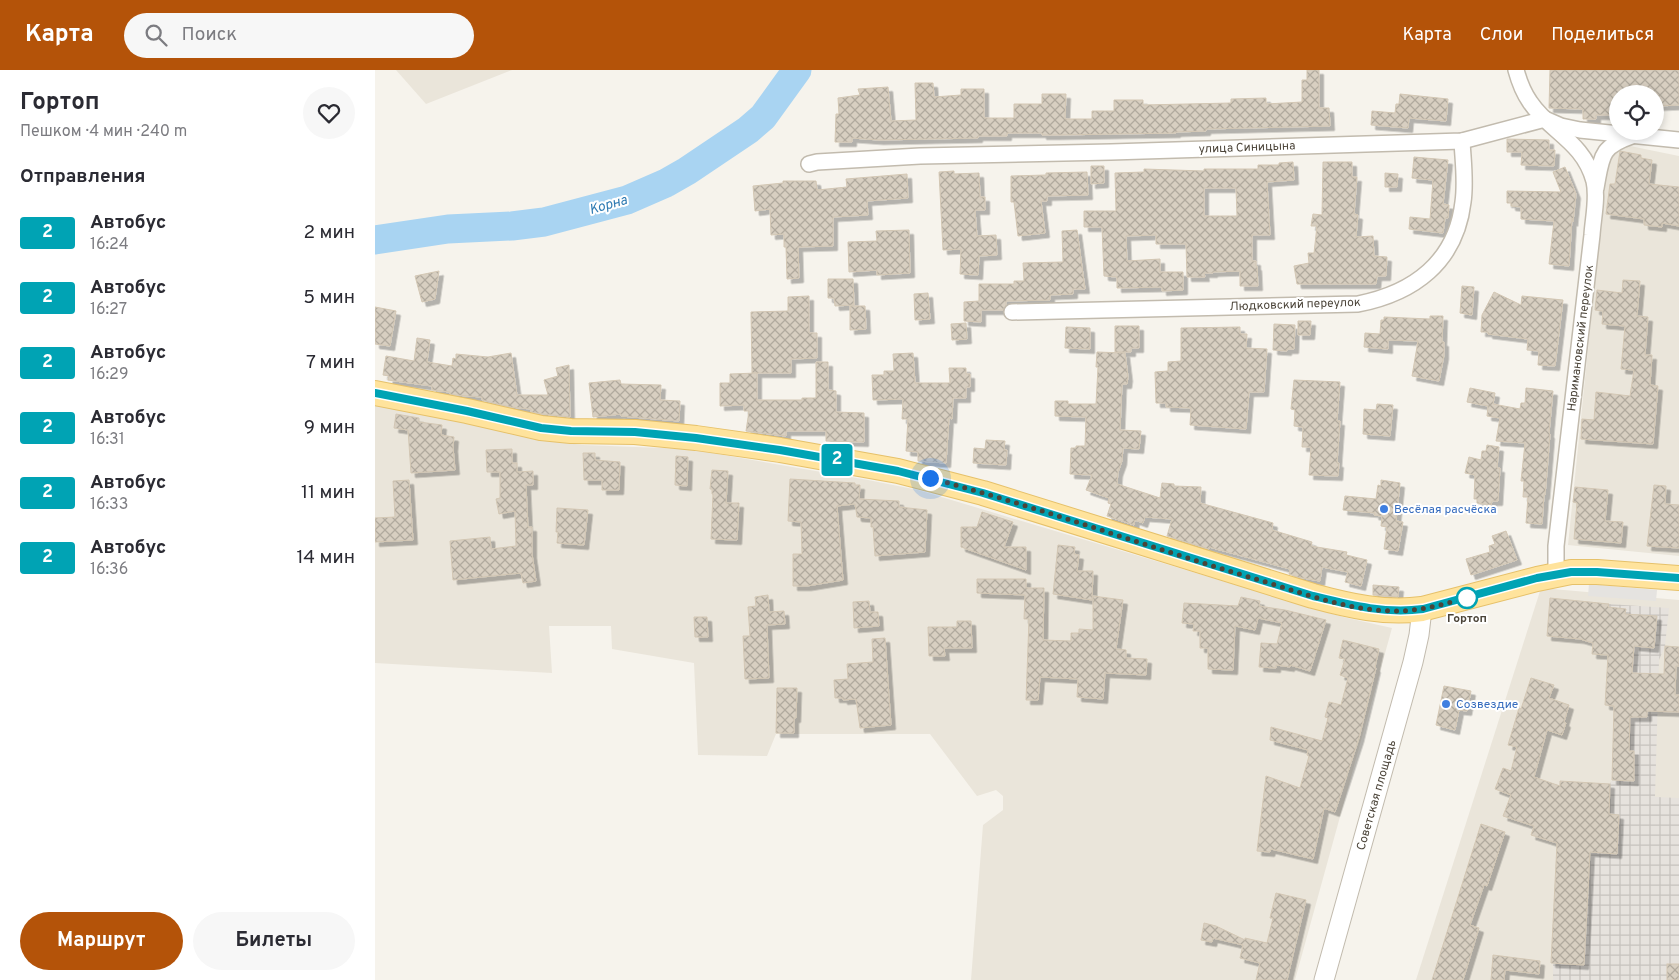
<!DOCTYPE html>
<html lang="ru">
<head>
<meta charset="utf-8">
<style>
	:root { --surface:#fff; --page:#f7f7f7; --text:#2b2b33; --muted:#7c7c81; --accent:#b45309 }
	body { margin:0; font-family:Overpass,sans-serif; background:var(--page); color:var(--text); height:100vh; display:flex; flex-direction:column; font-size:19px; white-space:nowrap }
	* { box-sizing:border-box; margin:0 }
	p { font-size:16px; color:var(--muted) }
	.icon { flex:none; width:28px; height:28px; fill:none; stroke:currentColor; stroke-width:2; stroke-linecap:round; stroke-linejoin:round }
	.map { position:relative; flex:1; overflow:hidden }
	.sheet { display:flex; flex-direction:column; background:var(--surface); width:375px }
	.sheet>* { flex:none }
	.badge { padding:0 10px; border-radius:4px; font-size:18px; line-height:32px }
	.tools { position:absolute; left:1234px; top:15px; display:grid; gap:10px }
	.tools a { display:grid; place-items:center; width:55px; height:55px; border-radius:50%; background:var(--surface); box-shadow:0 2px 8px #0003; font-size:25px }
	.you { position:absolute; width:25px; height:25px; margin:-12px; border:4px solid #fff; border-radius:50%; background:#1a73e8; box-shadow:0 0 0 8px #1a73e833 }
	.map>.badge { position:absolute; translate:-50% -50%; box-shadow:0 0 0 2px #fff }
	h2 { padding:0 20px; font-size:19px; line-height:45px }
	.round { display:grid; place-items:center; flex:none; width:52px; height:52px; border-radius:26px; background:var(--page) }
	.summary { display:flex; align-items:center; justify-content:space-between; height:85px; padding:0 20px }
	h1 { font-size:24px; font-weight:700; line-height:38px }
	.action { display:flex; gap:10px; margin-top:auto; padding:10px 20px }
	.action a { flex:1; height:58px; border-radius:30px; background:var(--accent); color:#fff; font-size:20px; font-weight:700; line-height:58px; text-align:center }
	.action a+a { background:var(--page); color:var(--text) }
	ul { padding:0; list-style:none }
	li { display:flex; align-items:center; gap:15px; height:65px; padding:0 20px }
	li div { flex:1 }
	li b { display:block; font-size:19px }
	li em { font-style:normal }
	li .badge { min-width:55px; font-weight:700; text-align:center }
	header { display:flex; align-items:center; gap:30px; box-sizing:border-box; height:70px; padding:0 25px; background:var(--accent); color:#fff }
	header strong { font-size:24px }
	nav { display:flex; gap:28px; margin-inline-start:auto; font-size:18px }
	.search { width:350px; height:45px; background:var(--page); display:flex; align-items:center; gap:12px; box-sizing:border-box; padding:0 18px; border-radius:28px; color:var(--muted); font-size:19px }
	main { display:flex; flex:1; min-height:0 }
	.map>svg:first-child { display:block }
	.residential { fill:#eae5da }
	.industrial { fill:url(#industrial-grid) }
	.parking { fill:#e5e3e0 }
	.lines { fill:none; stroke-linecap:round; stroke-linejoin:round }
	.river { stroke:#a9d4f2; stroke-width:29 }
	.building { fill:url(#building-cross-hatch); stroke:#d3c7b4; fill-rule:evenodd; filter:url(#shadow) }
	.minor-casing { stroke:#c2bbae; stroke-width:18 }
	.tertiary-casing { stroke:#c2bbae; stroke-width:21 }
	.primary-casing { stroke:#e6c16a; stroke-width:26 }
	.minor { stroke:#fff; stroke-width:15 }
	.tertiary { stroke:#fff; stroke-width:19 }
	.primary { stroke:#ffe39c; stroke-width:24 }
	.line-casing { stroke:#fff; stroke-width:11 }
	.line { stroke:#00a3b4; stroke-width:8 }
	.walk { stroke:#4b4439; stroke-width:5; stroke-dasharray:0 9 }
	.shop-dot { fill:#3f7fe0; stroke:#fff; stroke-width:2 }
	.stop-dot { fill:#fff; stroke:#00a3b4; stroke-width:2.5 }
	.labels { text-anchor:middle; stroke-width:4; stroke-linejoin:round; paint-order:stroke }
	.street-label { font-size:12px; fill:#4b4439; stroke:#fff }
	.shop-label { font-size:12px; fill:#366cbe; stroke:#fff; text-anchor:start }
	.stop-label { font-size:12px; font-weight:bold; fill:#4b4439; stroke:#fff }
	.water-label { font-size:14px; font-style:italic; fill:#2e7ab2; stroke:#fff }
</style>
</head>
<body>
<header>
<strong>Карта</strong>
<div class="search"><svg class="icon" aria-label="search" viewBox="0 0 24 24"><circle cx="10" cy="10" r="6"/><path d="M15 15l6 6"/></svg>Поиск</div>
<nav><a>Карта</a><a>Слои</a><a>Поделиться</a></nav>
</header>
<main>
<section class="sheet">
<div class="summary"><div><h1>Гортоп</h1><p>Пешком · 4 мин · 240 m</p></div><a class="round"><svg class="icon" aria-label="heart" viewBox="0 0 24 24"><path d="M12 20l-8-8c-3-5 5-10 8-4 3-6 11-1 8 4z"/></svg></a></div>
<h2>Отправления</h2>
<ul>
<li><span class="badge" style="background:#00a3b4;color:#fff">2</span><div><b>Автобус</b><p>16:24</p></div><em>2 мин</em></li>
<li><span class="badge" style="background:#00a3b4;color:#fff">2</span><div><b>Автобус</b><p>16:27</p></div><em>5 мин</em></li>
<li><span class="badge" style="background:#00a3b4;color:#fff">2</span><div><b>Автобус</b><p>16:29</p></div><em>7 мин</em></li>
<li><span class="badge" style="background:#00a3b4;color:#fff">2</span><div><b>Автобус</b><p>16:31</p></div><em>9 мин</em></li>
<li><span class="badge" style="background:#00a3b4;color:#fff">2</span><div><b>Автобус</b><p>16:33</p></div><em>11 мин</em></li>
<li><span class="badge" style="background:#00a3b4;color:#fff">2</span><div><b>Автобус</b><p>16:36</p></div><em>14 мин</em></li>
</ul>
<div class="action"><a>Маршрут</a><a>Билеты</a></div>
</section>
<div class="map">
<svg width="1304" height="910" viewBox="0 0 1304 910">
	<defs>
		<pattern id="industrial-grid" width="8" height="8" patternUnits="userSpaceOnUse" patternTransform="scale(1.25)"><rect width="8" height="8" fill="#e6e2dd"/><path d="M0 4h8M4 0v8" fill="none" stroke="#c7c3be"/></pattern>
		<pattern id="building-cross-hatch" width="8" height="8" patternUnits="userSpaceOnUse" patternTransform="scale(1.25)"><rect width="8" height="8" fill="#d8cfc1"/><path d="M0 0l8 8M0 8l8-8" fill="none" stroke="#b1aa9e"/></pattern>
		<filter id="shadow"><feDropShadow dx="4.5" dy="4.5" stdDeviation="0" flood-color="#0004"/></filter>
	</defs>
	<rect width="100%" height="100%" fill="#f6f3ec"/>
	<g class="residential">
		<path d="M 21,0 L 137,0 L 51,34 Z"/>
		<path d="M 1255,76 L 1304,86 L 1304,486 L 1193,475 L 1232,94 L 1236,87 L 1242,81 Z"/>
		<path d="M 0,335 L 107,355 L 157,369 L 208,375 L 314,379 L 493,410 L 543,420 L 968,547 L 1017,558 L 920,910 L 596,910 L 608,755 L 628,740 L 628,726 L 621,720 L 602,726 L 555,664 L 401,664 L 392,686 L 323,685 L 319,593 L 237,579 L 236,556 L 174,556 L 177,603 L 0,593 Z"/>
		<path d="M 1166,518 L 1304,530 L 1304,910 L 1041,910 Z"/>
	</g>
	<path class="industrial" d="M 1234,534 L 1294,538 L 1290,576 L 1284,590 L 1280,727 L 1304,728 L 1304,910 L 1178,910 L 1178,894 L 1176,893 L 1185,711 L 1235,714 L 1237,710 L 1239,636 L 1235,593 L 1232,574 Z"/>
	<path class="parking" d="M 1214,514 L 1282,520 L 1281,531 L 1213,526 Z"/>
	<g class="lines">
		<path class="river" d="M 0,170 L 73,159 L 137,156 L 169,152 L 252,130 L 291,113 L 312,101 L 373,60 L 388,47 L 422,0"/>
	</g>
	<g class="building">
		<path d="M 932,0 L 944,0 L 944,38 L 954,38 L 955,56 L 831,59 L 831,61 L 801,62 L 801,63 L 680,65 L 667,65 L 667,63 L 632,63 L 632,66 L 603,66 L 603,68 L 504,70 L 477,68 L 477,72 L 460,72 L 461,44 L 464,44 L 463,28 L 485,25 L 483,19 L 513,17 L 516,51 L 541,50 L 540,13 L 558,13 L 559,27 L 586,25 L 586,19 L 609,19 L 609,48 L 639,48 L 639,34 L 667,34 L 667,24 L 691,24 L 690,49 L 717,49 L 717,41 L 739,41 L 739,30 L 768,30 L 768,35 L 856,33 L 856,29 L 891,28 L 891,34 L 927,32 L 927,10 L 932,10 Z"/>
		<path d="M 1175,0 L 1304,0 L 1304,35 L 1283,36 L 1282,24 L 1242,24 L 1242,45 L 1221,45 L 1221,49 L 1208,49 L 1208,39 L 1174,38 Z"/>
		<path d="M 1025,24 L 1073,29 L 1071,51 L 1034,48 L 1033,58 L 996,55 L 997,41 L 1020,43 L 1021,34 L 1024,34 Z"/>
		<path d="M 1132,69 L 1174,70 L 1174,80 L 1180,80 L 1179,96 L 1146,95 L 1147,82 L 1132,82 Z"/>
		<path d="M 1245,81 L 1266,85 L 1266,88 L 1277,90 L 1274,114 L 1304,117 L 1304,156 L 1287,153 L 1287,157 L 1269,155 L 1269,149 L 1231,144 L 1235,114 L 1240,114 Z"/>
		<path d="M 1039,87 L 1073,90 L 1068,134 L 1074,135 L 1073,148 L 1070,148 L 1068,163 L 1034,159 L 1035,147 L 1055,149 L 1058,110 L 1037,108 Z"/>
		<path d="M 918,92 L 919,110 L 892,112 L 895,165 L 877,165 L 877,191 L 881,191 L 881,196 L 882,196 L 883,216 L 865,216 L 865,201 L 838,202 L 838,203 L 829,203 L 830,207 L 812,207 L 811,174 L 781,174 L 781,165 L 751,166 L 752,191 L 785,189 L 785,202 L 808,202 L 808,220 L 787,221 L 787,217 L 742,218 L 742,207 L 729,206 L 727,157 L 709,157 L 709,141 L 741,141 L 740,103 L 769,102 L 769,99 L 829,101 L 829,99 L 883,99 L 883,95 L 904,95 L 904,93 ZM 829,118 L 861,118 L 862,146 L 829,146 Z"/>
		<path d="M 948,92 L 977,92 L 977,107 L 982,107 L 979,144 L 983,145 L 981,167 L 998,166 L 999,186 L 1012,187 L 1011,206 L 1002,206 L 1001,214 L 922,214 L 919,196 L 934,193 L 933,183 L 939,183 L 942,156 L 936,156 L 938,144 L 947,145 Z"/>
		<path d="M 716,96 L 729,96 L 729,113 L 716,114 Z"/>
		<path d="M 1190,97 L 1201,124 L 1198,152 L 1197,148 L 1194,196 L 1174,194 L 1179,151 L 1146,149 L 1146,137 L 1136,136 L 1136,133 L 1132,133 L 1132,121 L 1186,122 L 1178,102 Z"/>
		<path d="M 579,101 L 579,104 L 604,103 L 605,127 L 610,127 L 610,140 L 600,140 L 602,166 L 621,165 L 622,185 L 604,186 L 603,205 L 585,204 L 586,179 L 568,180 L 564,102 Z"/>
		<path d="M 712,102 L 713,125 L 672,126 L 672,131 L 666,131 L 670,163 L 643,166 L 639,132 L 636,132 L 636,106 L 671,105 L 671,103 Z"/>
		<path d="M 1010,103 L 1023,104 L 1022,117 L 1010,117 Z"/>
		<path d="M 532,104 L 533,128 L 492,131 L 493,145 L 458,147 L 458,176 L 423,177 L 424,208 L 412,209 L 411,177 L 409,177 L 409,164 L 396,165 L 395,139 L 380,141 L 378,116 L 408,113 L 408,111 L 441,111 L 442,120 L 472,117 L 471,109 Z"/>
		<path d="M 534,160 L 535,203 L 502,205 L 502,200 L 474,202 L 473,172 L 502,171 L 501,161 Z"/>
		<path d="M 702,160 L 710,219 L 698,219 L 698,224 L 675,225 L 675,230 L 631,231 L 631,235 L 628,240 L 606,240 L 606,252 L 589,251 L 589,232 L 604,231 L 604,214 L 639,214 L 639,211 L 649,211 L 648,193 L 688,192 L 687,161 Z"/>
		<path d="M 64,201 L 60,229 L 47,232 L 40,206 Z"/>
		<path d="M 453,209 L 478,209 L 479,235 L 460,236 L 459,228 L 453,228 Z"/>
		<path d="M 1248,210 L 1265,211 L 1262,246 L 1273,247 L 1270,285 L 1277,285 L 1275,315 L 1283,316 L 1278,374 L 1206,369 L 1207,349 L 1219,350 L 1221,322 L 1255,326 L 1259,300 L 1246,299 L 1250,256 L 1227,254 L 1228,241 L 1220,240 L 1222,220 L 1247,223 Z"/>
		<path d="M 1087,216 L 1099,217 L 1097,245 L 1085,243 Z"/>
		<path d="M 1119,222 L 1146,235 L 1147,226 L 1188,230 L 1180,296 L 1163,295 L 1164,281 L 1152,280 L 1153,269 L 1113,264 L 1113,262 L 1106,262 L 1107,245 Z"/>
		<path d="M 553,223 L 555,249 L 540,250 L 539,224 Z"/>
		<path d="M 434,226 L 434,263 L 442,263 L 442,288 L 416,289 L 416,303 L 377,303 L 376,242 L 413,241 L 413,227 Z"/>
		<path d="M 475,236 L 490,236 L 491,259 L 475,260 Z"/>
		<path d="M 0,237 L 21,241 L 15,276 L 0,274 Z"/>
		<path d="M 1055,246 L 1068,246 L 1067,272 L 1069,272 L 1069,285 L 1064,311 L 1037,306 L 1043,271 L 1013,270 L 1013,279 L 989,277 L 990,263 L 1005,264 L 1006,250 L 1009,250 L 1009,247 L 1055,249 Z"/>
		<path d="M 923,251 L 936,251 L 935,265 L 923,265 Z"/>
		<path d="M 591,253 L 592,269 L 577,270 L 576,254 Z"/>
		<path d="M 899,254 L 920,255 L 919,279 L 912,279 L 912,281 L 898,280 Z"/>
		<path d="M 740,256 L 764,256 L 764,278 L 756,278 L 756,282 L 740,282 Z"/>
		<path d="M 691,257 L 715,258 L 715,279 L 690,278 Z"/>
		<path d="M 865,257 L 865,264 L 872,264 L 871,278 L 892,279 L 889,322 L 874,322 L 871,359 L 815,355 L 816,338 L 791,337 L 791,333 L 781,333 L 780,302 L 793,301 L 793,292 L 806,291 L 806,258 Z"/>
		<path d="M 42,268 L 55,270 L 52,292 L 77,296 L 78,288 L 81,289 L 81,284 L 113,287 L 136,283 L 142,325 L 173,325 L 169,310 L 183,306 L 181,298 L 194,295 L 195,347 L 168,344 L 156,342 L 156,339 L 135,337 L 107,330 L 107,327 L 80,325 L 75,324 L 75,322 L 57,320 L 57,316 L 13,310 L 14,306 L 8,305 L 11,286 L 39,291 Z"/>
		<path d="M 722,282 L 750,283 L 753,307 L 752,314 L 747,314 L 745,360 L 766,361 L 764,379 L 748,378 L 747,391 L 743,402 L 742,414 L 785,428 L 787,413 L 799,414 L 799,416 L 826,417 L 825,433 L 898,453 L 897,460 L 937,472 L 936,476 L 972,482 L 971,485 L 992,490 L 986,516 L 970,512 L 973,502 L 947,497 L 945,511 L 922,507 L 914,504 L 915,499 L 834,477 L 834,479 L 792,466 L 797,449 L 770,447 L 768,453 L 760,450 L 759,455 L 732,446 L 736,434 L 733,433 L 734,428 L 711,420 L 717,405 L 695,404 L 696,378 L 701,378 L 701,376 L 710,376 L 711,347 L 680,346 L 680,331 L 693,331 L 693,334 L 721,334 L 723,297 L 721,297 Z"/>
		<path d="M 538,283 L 540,313 L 575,313 L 574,298 L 591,298 L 591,304 L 595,304 L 595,317 L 591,317 L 591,328 L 578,328 L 577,349 L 574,348 L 571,393 L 543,391 L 543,382 L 531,381 L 533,349 L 527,349 L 528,329 L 498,330 L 497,305 L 509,305 L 509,301 L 519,301 L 518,284 Z"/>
		<path d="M 441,292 L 453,292 L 453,320 L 461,321 L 461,342 L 489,343 L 489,372 L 451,371 L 451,361 L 411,361 L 411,366 L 371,361 L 374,341 L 369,341 L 369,335 L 345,336 L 345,313 L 355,313 L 355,304 L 382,303 L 382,330 L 427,330 L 427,328 L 441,328 Z"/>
		<path d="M 245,310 L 246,314 L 286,315 L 285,330 L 305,331 L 304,351 L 246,346 L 246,344 L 218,347 L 214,313 Z"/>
		<path d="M 919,310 L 965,312 L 962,351 L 965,351 L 962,393 L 964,393 L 963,406 L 934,405 L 936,377 L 927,377 L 928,357 L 919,356 L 920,340 L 916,339 Z"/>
		<path d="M 1095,318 L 1120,323 L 1118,334 L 1145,339 L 1146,333 L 1150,333 L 1151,318 L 1178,321 L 1174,363 L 1175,364 L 1172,402 L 1170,425 L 1169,425 L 1167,454 L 1151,453 L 1153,427 L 1148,427 L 1149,411 L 1146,411 L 1150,373 L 1121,371 L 1125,348 L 1112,346 L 1113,336 L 1092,332 Z"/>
		<path d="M 1002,334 L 1018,335 L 1015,366 L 988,364 L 989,339 L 1001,340 Z"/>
		<path d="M 21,344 L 44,348 L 44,352 L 67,355 L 66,365 L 79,367 L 78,377 L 80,400 L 36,403 L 33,360 L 19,358 Z"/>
		<path d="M 611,370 L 630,371 L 629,380 L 632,380 L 631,395 L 598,393 L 599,378 L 610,379 Z"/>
		<path d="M 1112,375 L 1124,377 L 1122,398 L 1125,398 L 1123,431 L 1117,431 L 1116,435 L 1102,433 L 1102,429 L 1099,429 L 1100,405 L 1090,403 L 1094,387 L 1106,390 L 1107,381 L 1111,381 Z"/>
		<path d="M 137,379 L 137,393 L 142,393 L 142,402 L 158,401 L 158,415 L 151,415 L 153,457 L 157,457 L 157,484 L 161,511 L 148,513 L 146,503 L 78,510 L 75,471 L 115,467 L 116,479 L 141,476 L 140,441 L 124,444 L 121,429 L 125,428 L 125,402 L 112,402 L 111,380 Z"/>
		<path d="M 208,383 L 220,383 L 220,390 L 245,392 L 244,420 L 227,420 L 227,410 L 209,410 Z"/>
		<path d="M 301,386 L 313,387 L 312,416 L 300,415 Z"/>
		<path d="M 337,400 L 353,401 L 351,433 L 364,433 L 362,470 L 336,469 L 338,424 L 337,424 L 337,419 L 335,419 Z"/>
		<path d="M 415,409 L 480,413 L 480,415 L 485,415 L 484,429 L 524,431 L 524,437 L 552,440 L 550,482 L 500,486 L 498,457 L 496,457 L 496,448 L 482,447 L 480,434 L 462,436 L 468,510 L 432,516 L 418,516 L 418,484 L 427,484 L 426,452 L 413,451 Z"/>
		<path d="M 34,410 L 38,470 L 0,472 L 0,448 L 20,447 L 18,411 Z"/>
		<path d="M 1006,410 L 1025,413 L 1021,451 L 1028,452 L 1023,481 L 1009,479 L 1012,457 L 1006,456 L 1007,446 L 999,445 L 1000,443 L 968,440 L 970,426 L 1001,429 L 1003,415 L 1006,416 Z"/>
		<path d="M 1279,415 L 1291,416 L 1290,434 L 1304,435 L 1304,478 L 1272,476 Z"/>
		<path d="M 1200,417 L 1233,420 L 1230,451 L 1248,452 L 1246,473 L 1199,469 L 1202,433 L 1198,432 Z"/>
		<path d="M 182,438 L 213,440 L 209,475 L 182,473 L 183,462 L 181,462 Z"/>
		<path d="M 607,442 L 638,452 L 629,477 L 651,477 L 651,500 L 586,477 L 586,457 L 602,457 Z"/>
		<path d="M 1131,461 L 1142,490 L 1096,505 L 1091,489 L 1115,482 L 1114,476 L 1120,474 L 1117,466 Z"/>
		<path d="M 683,475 L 700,477 L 699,484 L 704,485 L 702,501 L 718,501 L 717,530 L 678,524 Z"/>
		<path d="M 602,509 L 651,509 L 651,518 L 669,518 L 668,570 L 696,571 L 696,563 L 704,563 L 704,559 L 718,560 L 718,526 L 748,530 L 741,579 L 751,580 L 751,588 L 772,589 L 771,605 L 730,603 L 728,629 L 702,627 L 703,609 L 665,607 L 663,630 L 651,630 L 654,549 L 649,549 L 650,525 L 602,523 Z"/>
		<path d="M 998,515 L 1024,517 L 1023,527 L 998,525 Z"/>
		<path d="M 393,525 L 394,542 L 409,541 L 410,554 L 392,555 L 394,608 L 370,609 L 368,566 L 375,566 L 373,537 L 381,536 L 380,527 Z"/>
		<path d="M 866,527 L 885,531 L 884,536 L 910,540 L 951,550 L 935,601 L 915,595 L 915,597 L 901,595 L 901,598 L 884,597 L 886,573 L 902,574 L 907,553 L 883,548 L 880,560 L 860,556 L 858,600 L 833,599 L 833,578 L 825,578 L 825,561 L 818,561 L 819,554 L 807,553 L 809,533 L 863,536 Z"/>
		<path d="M 1175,528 L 1234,534 L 1233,537 L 1251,539 L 1250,544 L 1282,546 L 1279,578 L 1259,576 L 1257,603 L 1289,604 L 1290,576 L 1304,577 L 1304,596 L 1301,596 L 1300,625 L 1304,625 L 1304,642 L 1272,641 L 1272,647 L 1255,647 L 1254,681 L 1259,681 L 1259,711 L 1237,710 L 1239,636 L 1230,635 L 1233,585 L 1217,584 L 1218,573 L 1205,569 L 1172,566 Z"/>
		<path d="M 494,531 L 495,542 L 503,542 L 504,556 L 479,558 L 478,532 Z"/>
		<path d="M 319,547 L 332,547 L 333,567 L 320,567 Z"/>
		<path d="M 582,551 L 596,551 L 597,578 L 569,578 L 570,586 L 554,586 L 553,557 L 582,557 Z"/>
		<path d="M 510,568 L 516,655 L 485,658 L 481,629 L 468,630 L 468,628 L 460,628 L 459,610 L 473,609 L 472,594 L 498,592 L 497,569 Z"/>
		<path d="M 968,570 L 1004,579 L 1000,597 L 1001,598 L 984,668 L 960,742 L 949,738 L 938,789 L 896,779 L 895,782 L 882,781 L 891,706 L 925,718 L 934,686 L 932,685 L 933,680 L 895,670 L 896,657 L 947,671 L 953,648 L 950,647 L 954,632 L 966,635 L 973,608 L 965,605 L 970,589 L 964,588 Z"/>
		<path d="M 1156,608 L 1179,615 L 1174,628 L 1194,635 L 1189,652 L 1191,653 L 1187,665 L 1172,660 L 1159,707 L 1185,716 L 1185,711 L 1235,714 L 1234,744 L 1244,745 L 1242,784 L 1215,782 L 1209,895 L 1176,893 L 1182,773 L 1156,765 L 1159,756 L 1128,746 L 1136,725 L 1120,719 L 1128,698 L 1136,701 L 1142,677 L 1133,675 L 1144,638 L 1146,639 Z"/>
		<path d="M 1069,616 L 1096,621 L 1092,641 L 1084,640 L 1080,660 L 1061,655 Z"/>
		<path d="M 402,618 L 422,618 L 421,648 L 419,648 L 419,663 L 401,663 Z"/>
		<path d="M 1106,754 L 1130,762 L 1112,816 L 1109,815 L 1095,855 L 1104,858 L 1088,910 L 1057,910 Z"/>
		<path d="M 901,823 L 931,830 L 912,910 L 881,910 L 885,893 L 865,888 L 868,875 L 838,868 L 837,872 L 826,870 L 829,853 L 841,856 L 870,870 L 870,868 L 892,873 L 898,848 L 895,848 Z"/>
		<path d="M 1118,885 L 1165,891 L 1164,904 L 1130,900 L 1129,910 L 1116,910 Z"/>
		<rect x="1292" y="894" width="12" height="16"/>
	</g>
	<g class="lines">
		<defs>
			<g id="minor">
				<path d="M 1141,0 C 1144,11 1148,22 1155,32 C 1175,62 1208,71 1219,111 C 1223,128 1218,148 1217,165 L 1181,476 L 1181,504"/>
				<path d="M 434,94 L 442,92 L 545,86 L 736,82 L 1087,71 L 1170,49 L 1186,56 L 1205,60 L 1304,70"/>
				<path d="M 1221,118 C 1227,86 1225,77 1257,66"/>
				<path d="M 637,242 L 983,234 C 1039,223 1081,192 1088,132 C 1091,112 1088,91 1087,71"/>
			</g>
			<path id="tertiary" d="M 949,910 L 1038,592 L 1044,565 L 1047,539"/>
			<path id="primary" d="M 0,323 L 92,341 L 166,358 L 196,361 L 260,362 L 321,368 L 405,380 L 523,401 L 608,423 L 938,526 C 975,536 1010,544 1047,539 L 1162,509 L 1196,502 L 1222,502 L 1304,508"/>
		</defs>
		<use href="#minor" class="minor-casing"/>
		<use href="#tertiary" class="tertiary-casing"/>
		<use href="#primary" class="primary-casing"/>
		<use href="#minor" class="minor"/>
		<use href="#tertiary" class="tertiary"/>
		<use href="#primary" class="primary"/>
	</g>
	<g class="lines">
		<defs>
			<path id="line" d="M 0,323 L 92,341 L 166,358 L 196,361 L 260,362 L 321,368 L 405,380 L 523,401 L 608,423 L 938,526 C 975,535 1009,544 1048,539 L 1162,508 L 1196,502 L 1222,502 L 1304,508"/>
		</defs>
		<use href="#line" class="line-casing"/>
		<use href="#line" class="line"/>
		<path class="walk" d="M 555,408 C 663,437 767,475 874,507 C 920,520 968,540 1017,541 C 1045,542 1072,533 1098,526 L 1092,528"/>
	</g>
	<g class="shop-dot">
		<circle cx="1009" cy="439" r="5"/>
		<circle cx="1071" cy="634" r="5"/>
	</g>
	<circle class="stop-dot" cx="1092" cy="528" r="10"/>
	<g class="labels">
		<g class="street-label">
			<text transform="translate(872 77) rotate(-2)" y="4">улица Синицына</text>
			<text transform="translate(920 234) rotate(-2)" y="4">Людковский переулок</text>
			<text transform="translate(1205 268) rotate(-83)" y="4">Наримановский переулок</text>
			<text transform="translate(1001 725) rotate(-74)" y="4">Советская площадь</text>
		</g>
		<g class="shop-label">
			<text x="1019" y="443">Весёлая расчёска</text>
			<text x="1081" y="638">Созвездие</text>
		</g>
		<g class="stop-label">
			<text x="1092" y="552">Гортоп</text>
		</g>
		<g class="water-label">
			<text transform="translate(233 134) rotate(-16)" y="5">Корна</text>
		</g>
	</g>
</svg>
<div class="tools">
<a><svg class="icon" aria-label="locate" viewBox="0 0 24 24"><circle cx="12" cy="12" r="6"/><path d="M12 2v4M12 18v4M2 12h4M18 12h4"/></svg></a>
</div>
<div class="you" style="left:555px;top:408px"></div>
<b class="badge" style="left:462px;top:390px;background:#00a3b4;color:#fff">2</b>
</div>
</main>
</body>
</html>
